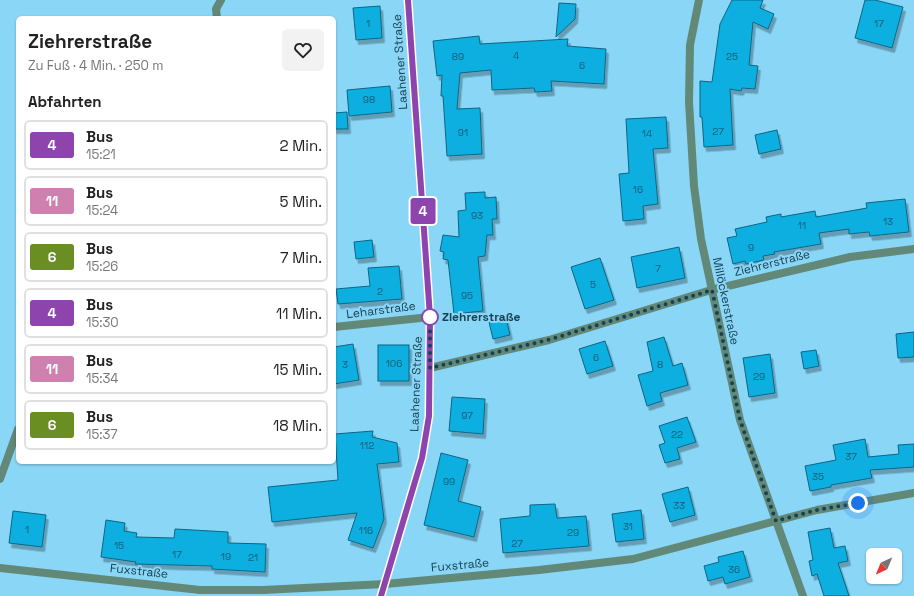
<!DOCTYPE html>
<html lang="de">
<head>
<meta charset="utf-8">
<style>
	:root { --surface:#fff; --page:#f2f2f2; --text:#222; --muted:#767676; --line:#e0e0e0 }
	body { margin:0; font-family:"Space Grotesk",sans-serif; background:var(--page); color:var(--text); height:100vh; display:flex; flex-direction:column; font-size:15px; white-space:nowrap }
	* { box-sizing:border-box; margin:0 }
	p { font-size:13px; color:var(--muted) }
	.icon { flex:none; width:22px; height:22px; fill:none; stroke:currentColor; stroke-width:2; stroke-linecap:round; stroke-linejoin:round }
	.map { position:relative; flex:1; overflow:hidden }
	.sheet { position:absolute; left:16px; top:16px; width:320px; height:448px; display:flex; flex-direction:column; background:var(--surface); border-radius:6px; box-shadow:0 1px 3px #0004 }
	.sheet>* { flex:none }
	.badge { padding:0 8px; border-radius:3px; font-size:14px; line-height:26px }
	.needle { width:26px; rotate:224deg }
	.buttons { position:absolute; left:866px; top:548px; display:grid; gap:8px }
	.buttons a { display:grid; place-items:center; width:36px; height:36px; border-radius:6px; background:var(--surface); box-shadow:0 1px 3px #0004; font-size:20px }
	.you { position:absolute; width:20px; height:20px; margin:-10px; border:3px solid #fff; border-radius:50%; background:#1a73e8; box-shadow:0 0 0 6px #1a73e833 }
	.map>.badge { position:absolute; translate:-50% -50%; box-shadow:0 0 0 2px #fff }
	h2 { padding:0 12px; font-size:15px; line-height:36px }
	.round { display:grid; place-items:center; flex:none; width:42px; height:42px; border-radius:6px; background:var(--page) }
	.overview { display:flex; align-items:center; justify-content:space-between; height:68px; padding:0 12px }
	h1 { font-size:19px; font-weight:700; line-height:30px }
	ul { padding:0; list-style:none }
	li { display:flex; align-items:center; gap:12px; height:50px; margin:0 8px 6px; padding:0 4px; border:2px solid var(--line); border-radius:6px }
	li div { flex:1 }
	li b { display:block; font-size:15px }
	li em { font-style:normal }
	li .badge { min-width:44px; font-weight:700; text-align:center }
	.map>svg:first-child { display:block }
	.building { fill:#0fafe0; stroke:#0d6582; filter:url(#shadow) }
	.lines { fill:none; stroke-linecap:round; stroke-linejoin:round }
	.street { stroke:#628878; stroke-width:8 }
	.secondary { stroke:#296852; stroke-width:8 }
	.line-casing { stroke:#fff; stroke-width:9 }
	.line { stroke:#8e44ad; stroke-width:6 }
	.walk { stroke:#174253; stroke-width:4; stroke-dasharray:0 7.2 }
	.stop-dot { fill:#fff; stroke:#8e44ad; stroke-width:2 }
	.labels { text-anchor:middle; stroke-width:4; stroke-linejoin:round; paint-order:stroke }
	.number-label { font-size:10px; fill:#155d76 }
	.street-label { font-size:12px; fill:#174253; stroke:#8ad6f7 }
	.stop-label { font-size:12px; font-weight:bold; fill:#174253; stroke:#8ad6f7; text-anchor:start }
</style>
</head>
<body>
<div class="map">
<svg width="914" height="596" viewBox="0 0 914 596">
	<defs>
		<filter id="shadow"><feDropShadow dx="2.5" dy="4.5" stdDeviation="0" flood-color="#0004"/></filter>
	</defs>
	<rect width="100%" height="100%" fill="#8ad6f7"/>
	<g class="building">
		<path d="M 732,0 L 763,0 L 760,8 L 774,14 L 768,29 L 753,22 L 749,65 L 758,66 L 755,89 L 742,88 L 741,91 L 730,89 L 733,145 L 704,147 L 702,117 L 700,117 L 700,81 L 712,82 L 720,24 Z"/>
		<path d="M 865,0 L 875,0 L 903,7 L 892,48 L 855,38 Z"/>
		<path d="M 559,3 L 576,4 L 575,19 L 556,37 Z"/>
		<path d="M 380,6 L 382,38 L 356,40 L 353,8 Z"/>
		<path d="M 479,36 L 480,44 L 568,39 L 567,46 L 606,49 L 604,84 L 551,81 L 552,91 L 535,92 L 534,88 L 492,90 L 491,70 L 460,73 L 457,109 L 480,108 L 482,154 L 447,156 L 443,96 L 441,96 L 442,75 L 437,76 L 433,41 Z"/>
		<path d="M 390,86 L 392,112 L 349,116 L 347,90 Z"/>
		<path d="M 347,112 L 348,129 L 334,129 L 334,113 Z"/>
		<path d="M 666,117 L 668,148 L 653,149 L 658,204 L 643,206 L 644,219 L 623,221 L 619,174 L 629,173 L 626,119 Z"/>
		<path d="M 777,130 L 781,149 L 759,154 L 755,135 Z"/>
		<path d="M 485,192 L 485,198 L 496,197 L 497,219 L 492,219 L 493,235 L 487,235 L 485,256 L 478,257 L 483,311 L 454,314 L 448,260 L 443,259 L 444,252 L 440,251 L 443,235 L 459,237 L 458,211 L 466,210 L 465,193 Z"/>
		<path d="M 905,199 L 909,232 L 870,236 L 869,232 L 849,234 L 849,229 L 819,233 L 821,244 L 774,252 L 775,254 L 763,256 L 764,260 L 746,264 L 745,261 L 733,264 L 727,238 L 737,236 L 735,229 L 767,222 L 766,217 L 781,214 L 781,217 L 815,211 L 816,217 L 867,208 L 866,203 Z"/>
		<path d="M 372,240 L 374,257 L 356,259 L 354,242 Z"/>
		<path d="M 679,247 L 685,278 L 637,288 L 631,257 Z"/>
		<path d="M 600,258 L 614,300 L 585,309 L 571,267 Z"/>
		<path d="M 399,266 L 402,299 L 338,304 L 336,289 L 370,286 L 368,268 Z"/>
		<path d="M 506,318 L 510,335 L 493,339 L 489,322 Z"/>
		<path d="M 914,332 L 914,357 L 898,358 L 896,334 Z"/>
		<path d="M 664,337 L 673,366 L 682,363 L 688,385 L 660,393 L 662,401 L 647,406 L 638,375 L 653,371 L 647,342 Z"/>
		<path d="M 605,341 L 613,366 L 587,374 L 579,349 Z"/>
		<path d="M 353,344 L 359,380 L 334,384 L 334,347 Z"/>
		<rect x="378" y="345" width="31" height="36"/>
		<path d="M 816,350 L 819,366 L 804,369 L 801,352 Z"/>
		<path d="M 770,354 L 775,393 L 749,397 L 743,358 Z"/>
		<path d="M 452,397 L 485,399 L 483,434 L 449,431 Z"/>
		<path d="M 687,417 L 696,442 L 677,448 L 680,459 L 665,463 L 659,445 L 665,443 L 659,426 Z"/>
		<path d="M 373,431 L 372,437 L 397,443 L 399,462 L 377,464 L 384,519 L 373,548 L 348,540 L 357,513 L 272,522 L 268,487 L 338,480 L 335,434 Z"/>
		<path d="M 865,439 L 868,457 L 899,454 L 898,445 L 914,444 L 914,467 L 870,470 L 872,478 L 831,485 L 831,487 L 810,491 L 805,466 L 836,460 L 833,445 Z"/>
		<path d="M 441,453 L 468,460 L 458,501 L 481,507 L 474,537 L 424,525 Z"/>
		<path d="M 688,487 L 695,515 L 670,522 L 662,494 Z"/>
		<path d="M 555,504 L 557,518 L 586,516 L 589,546 L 503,553 L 500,519 L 530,516 L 530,505 Z"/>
		<path d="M 641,510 L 644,539 L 616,542 L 612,514 Z"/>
		<path d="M 13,511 L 46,515 L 42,547 L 9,543 Z"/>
		<path d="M 106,520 L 125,523 L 124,531 L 137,533 L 136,537 L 174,538 L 175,529 L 193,530 L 228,532 L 228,543 L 266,544 L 265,572 L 212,569 L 212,566 L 135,564 L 136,562 L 101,557 Z"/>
		<path d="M 830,528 L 834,548 L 845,546 L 848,561 L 838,563 L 849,596 L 824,596 L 817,574 L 812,576 L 809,561 L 813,560 L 808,532 Z"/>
		<path d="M 743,551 L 750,577 L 725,584 L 723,577 L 708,581 L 704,566 L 719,562 L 718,557 Z"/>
	</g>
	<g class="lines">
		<g class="street">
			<path d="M 699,0 L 690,45 L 689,102 L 694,186 L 701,239 L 740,420 L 803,596"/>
			<path d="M 217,18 L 216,9 L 221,0"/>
			<path d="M 334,327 L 430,317"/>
			<path d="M 430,368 L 549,340 L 711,290 L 850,257 L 914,249"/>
			<path d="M 0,479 L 18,429"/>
			<path d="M 0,568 L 200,590 L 263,590 L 385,584 L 539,570 L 633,559 L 817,510 L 914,493"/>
		</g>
		<path class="secondary" d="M 381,596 L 422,458 L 429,416 L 430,317 L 408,0"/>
	</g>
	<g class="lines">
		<defs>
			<path id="line" d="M 381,596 L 422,458 L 429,416 L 430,317 L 408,0"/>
		</defs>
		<use href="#line" class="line-casing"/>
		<use href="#line" class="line"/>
		<path class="walk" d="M 430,317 L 430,368 L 548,340 L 712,290 L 740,420 L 776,521 L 817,510 L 858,503"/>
	</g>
	<circle class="stop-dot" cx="430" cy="317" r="8"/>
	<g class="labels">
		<g class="number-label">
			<text x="368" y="27">1</text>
			<text x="879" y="27">17</text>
			<text x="516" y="59">4</text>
			<text x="458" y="60">89</text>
			<text x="732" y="60">25</text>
			<text x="582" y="69">6</text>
			<text x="369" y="103">98</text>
			<text x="718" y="135">27</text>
			<text x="463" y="136">91</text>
			<text x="647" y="137">14</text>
			<text x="638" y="193">16</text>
			<text x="477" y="219">93</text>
			<text x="888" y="225">13</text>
			<text x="802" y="229">11</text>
			<text x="751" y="251">9</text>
			<text x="658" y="272">7</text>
			<text x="593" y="288">5</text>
			<text x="380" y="295">2</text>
			<text x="467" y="299">95</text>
			<text x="596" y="361">6</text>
			<text x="394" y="367">106</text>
			<text x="345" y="368">3</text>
			<text x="660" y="368">8</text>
			<text x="759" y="380">29</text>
			<text x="467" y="419">97</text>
			<text x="677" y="438">22</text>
			<text x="367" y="449">112</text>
			<text x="851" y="460">37</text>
			<text x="818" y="480">35</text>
			<text x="449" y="485">99</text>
			<text x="679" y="509">33</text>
			<text x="628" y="530">31</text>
			<text x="27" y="533">1</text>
			<text x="366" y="534">116</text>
			<text x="573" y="536">29</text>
			<text x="517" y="547">27</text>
			<text x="119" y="549">15</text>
			<text x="177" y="558">17</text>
			<text x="226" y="560">19</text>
			<text x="253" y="561">21</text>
			<text x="734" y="573">36</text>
		</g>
		<g class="street-label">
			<text transform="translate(400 62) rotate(-94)" y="4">Laahener Straße</text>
			<text transform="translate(772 263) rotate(-14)" y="4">Ziehrerstraße</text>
			<text transform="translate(726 301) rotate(78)" y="4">Millöckerstraße</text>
			<text transform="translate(381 310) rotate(-7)" y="4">Leharstraße</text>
			<text transform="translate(416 384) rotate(-88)" y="4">Laahener Straße</text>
			<text transform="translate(460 565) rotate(-5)" y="4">Fuxstraße</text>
			<text transform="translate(139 571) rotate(6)" y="4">Fuxstraße</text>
		</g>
		<g class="stop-label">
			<text x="442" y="321">Ziehrerstraße</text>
		</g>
	</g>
</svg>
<div class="buttons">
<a><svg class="needle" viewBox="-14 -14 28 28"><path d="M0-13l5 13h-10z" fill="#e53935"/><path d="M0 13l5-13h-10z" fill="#767676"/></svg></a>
</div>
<div class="you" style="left:858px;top:503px"></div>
<b class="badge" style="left:423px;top:211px;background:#8e44ad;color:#fff">4</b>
<section class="sheet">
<div class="overview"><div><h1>Ziehrerstraße</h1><p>Zu Fuß · 4 Min. · 250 m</p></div><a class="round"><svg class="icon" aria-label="heart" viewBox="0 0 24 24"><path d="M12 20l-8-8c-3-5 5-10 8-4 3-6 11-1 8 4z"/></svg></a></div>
<h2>Abfahrten</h2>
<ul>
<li><span class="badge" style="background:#8e44ad;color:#fff">4</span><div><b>Bus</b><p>15:21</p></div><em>2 Min.</em></li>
<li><span class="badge" style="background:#ce80af;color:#fff">11</span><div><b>Bus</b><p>15:24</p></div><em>5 Min.</em></li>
<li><span class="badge" style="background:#6b8e23;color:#fff">6</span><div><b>Bus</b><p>15:26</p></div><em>7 Min.</em></li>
<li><span class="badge" style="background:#8e44ad;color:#fff">4</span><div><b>Bus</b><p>15:30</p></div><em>11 Min.</em></li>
<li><span class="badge" style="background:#ce80af;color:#fff">11</span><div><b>Bus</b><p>15:34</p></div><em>15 Min.</em></li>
<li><span class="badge" style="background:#6b8e23;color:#fff">6</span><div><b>Bus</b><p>15:37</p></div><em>18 Min.</em></li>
</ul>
</section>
</div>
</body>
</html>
